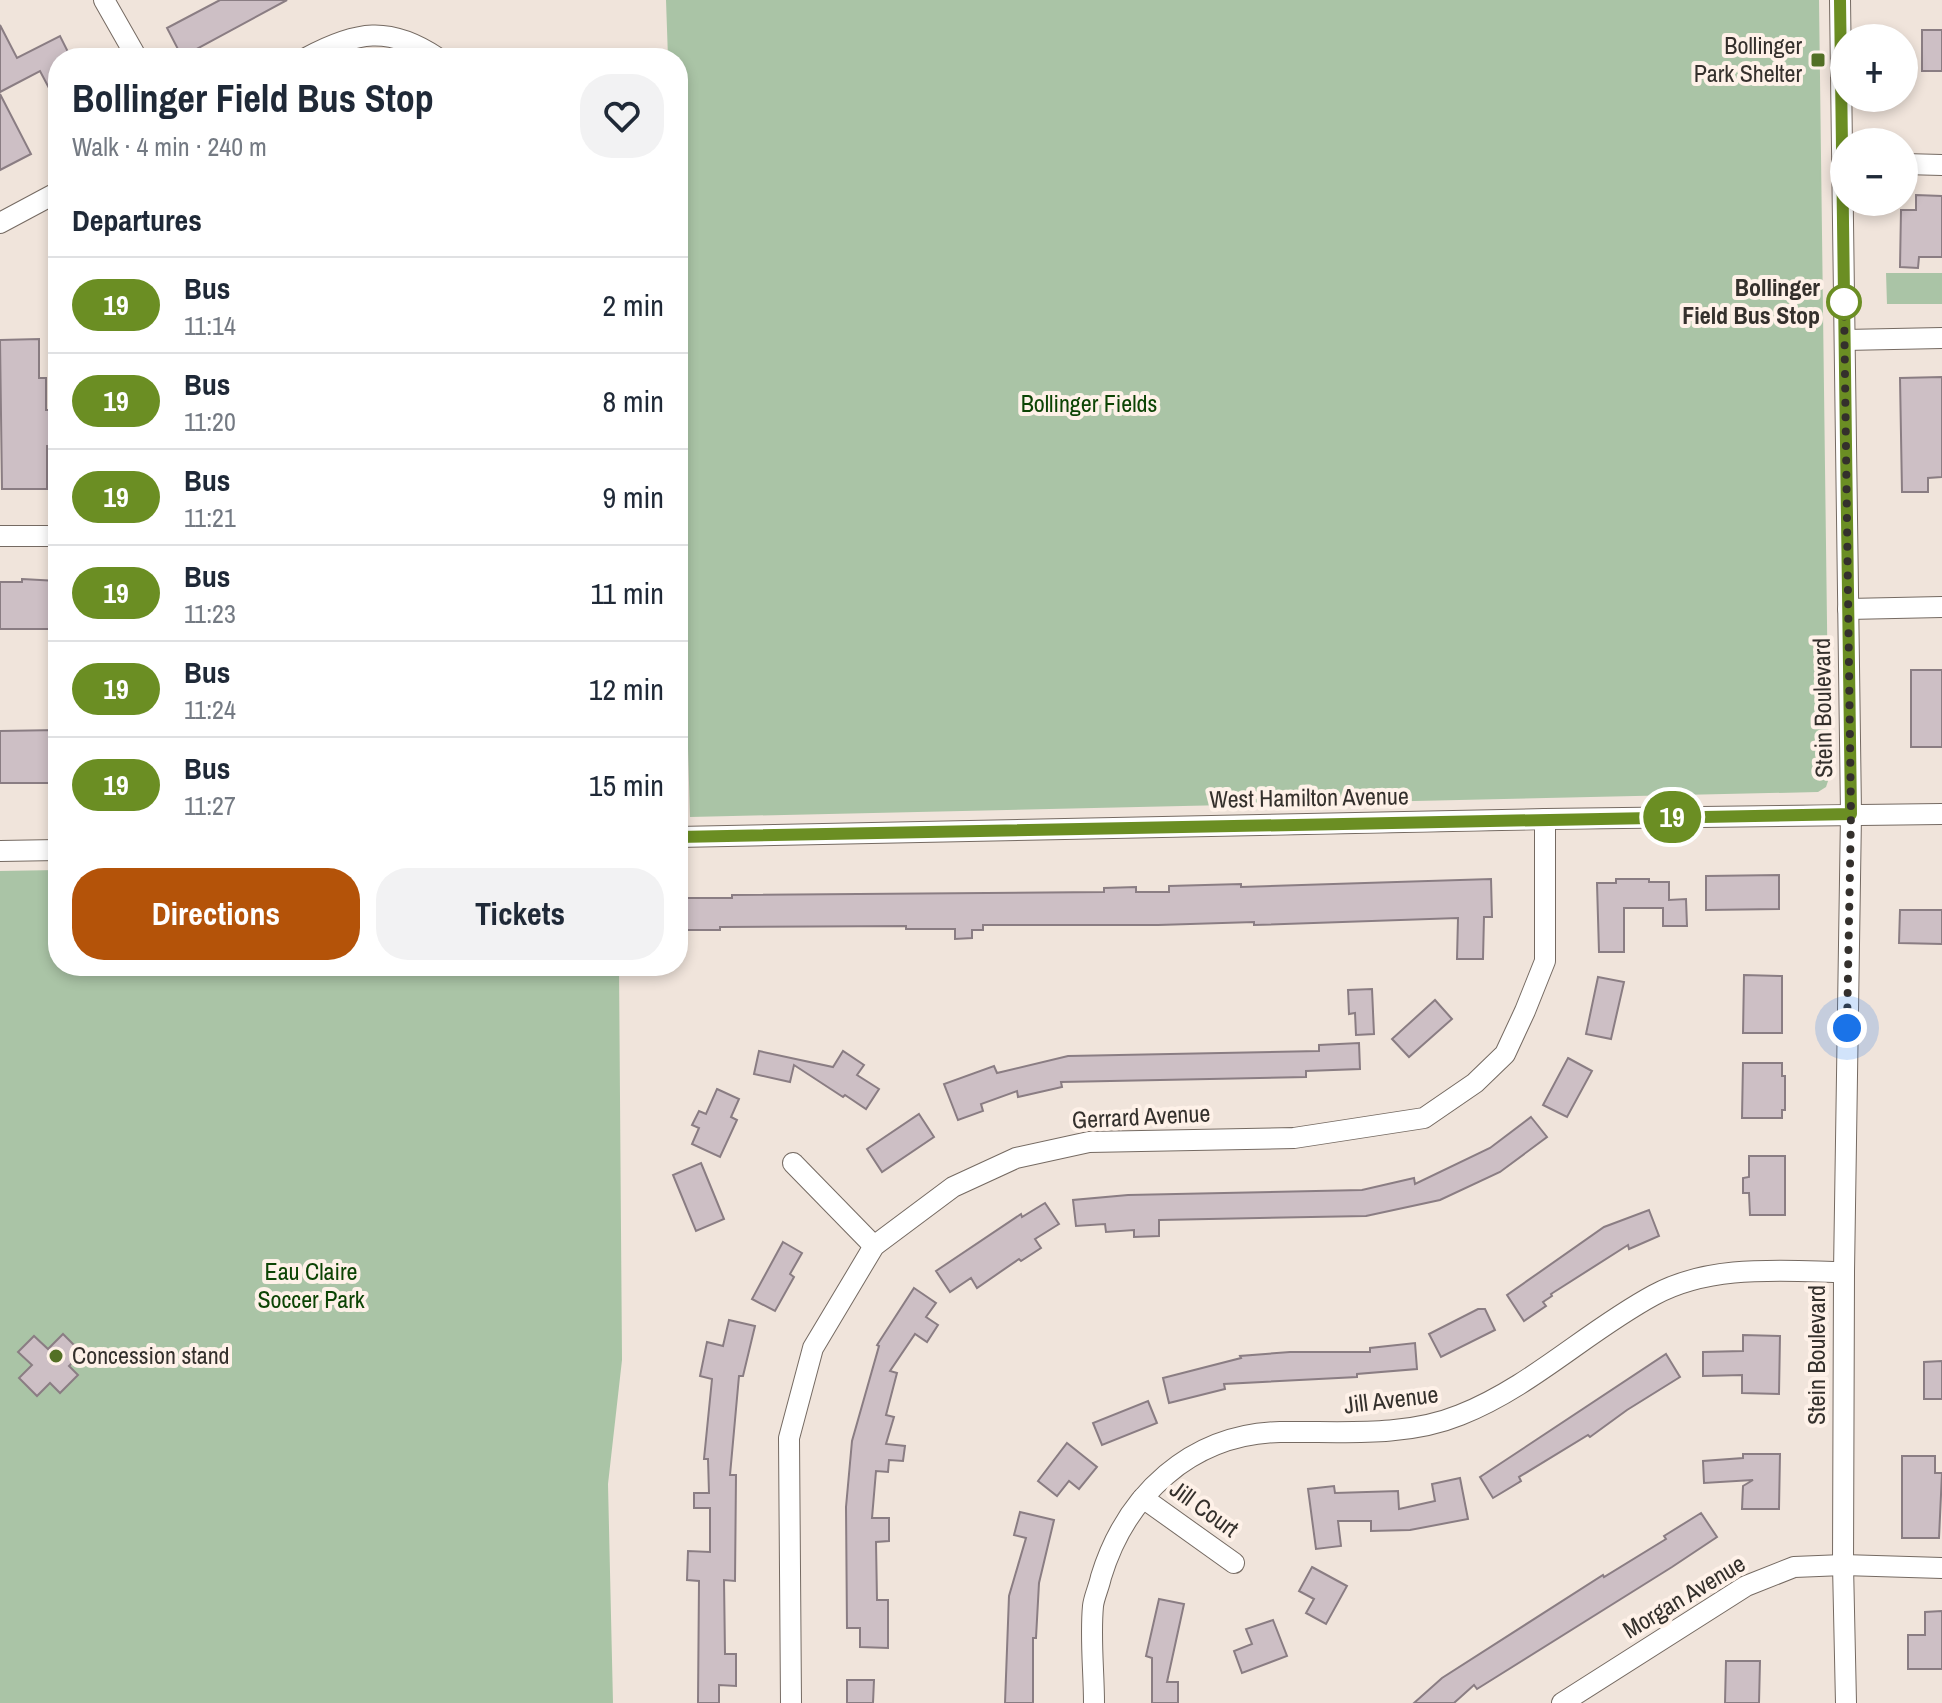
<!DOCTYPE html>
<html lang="en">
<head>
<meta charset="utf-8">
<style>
	:root { --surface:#fff; --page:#f2f2f3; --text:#1f2937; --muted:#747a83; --line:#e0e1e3; --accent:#b45309 }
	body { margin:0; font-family:"Archivo Narrow",sans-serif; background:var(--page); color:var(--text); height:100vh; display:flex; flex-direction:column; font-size:30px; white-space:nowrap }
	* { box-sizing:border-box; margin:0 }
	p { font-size:26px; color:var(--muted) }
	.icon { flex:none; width:44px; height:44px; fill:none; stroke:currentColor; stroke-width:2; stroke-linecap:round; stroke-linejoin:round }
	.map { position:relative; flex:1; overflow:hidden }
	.panel { position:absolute; left:48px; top:48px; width:640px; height:928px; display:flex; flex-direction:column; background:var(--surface); border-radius:32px; box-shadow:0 4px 12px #0003 }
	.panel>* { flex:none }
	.badge { padding:0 16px; border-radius:26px; font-size:28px; line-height:52px }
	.controls { position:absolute; left:1830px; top:24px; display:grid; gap:16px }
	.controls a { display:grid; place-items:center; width:88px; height:88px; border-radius:50%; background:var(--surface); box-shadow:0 4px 12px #0003; font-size:40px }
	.you { position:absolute; width:40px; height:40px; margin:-20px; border:6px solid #fff; border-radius:50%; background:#1a73e8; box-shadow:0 0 0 12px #1a73e833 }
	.map>.badge { position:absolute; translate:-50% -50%; box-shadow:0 0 0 4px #fff }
	h2 { padding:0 24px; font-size:30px; line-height:72px }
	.round { display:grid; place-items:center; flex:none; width:84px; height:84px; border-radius:32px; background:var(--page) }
	.headline { display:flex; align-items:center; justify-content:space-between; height:136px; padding:0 24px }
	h1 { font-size:38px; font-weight:700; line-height:60px }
	.button { display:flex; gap:16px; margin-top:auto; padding:16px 24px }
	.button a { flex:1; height:92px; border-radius:32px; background:var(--accent); color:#fff; font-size:32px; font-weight:700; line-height:92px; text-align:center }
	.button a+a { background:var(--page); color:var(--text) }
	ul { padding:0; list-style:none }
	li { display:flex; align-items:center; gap:24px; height:96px; padding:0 24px; border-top:2px solid var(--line) }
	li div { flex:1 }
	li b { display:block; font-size:30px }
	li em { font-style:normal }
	li .badge { min-width:88px; font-weight:700; text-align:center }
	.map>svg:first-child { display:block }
	.green { fill:#aac4a6 }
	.building { fill:#cdbfc5; stroke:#8a7d83; stroke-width:2 }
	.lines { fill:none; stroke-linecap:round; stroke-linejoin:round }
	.minor-casing { stroke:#756a62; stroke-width:22 }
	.minor { stroke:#fff; stroke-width:20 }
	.line-casing { stroke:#fff; stroke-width:18 }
	.line { stroke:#6b8e23; stroke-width:12 }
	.walk { stroke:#34302c; stroke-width:8; stroke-dasharray:0 14.4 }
	.poi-dot { fill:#537025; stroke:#fef1e8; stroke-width:3 }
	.stop-dot { fill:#fff; stroke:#6b8e23; stroke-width:4 }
	.labels { text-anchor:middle; stroke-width:8; stroke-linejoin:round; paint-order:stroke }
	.poi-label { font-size:24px; fill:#34302c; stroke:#fef1e8; text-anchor:end }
	.stop-label { font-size:24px; font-weight:bold; fill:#34302c; stroke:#fef1e8; text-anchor:end }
	.park-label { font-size:24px; fill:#0c4404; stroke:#fef1e8 }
	.street-label { font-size:24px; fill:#34302c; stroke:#fef1e8 }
</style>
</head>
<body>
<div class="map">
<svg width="1942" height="1703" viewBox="0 0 1942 1703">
	<rect width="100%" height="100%" fill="#f0e4db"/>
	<g class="green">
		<path d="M 666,0 L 1819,0 L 1829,778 L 1826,787 L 1818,792 L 690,817 L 678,405 L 678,58 L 668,58 Z"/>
		<path d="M 1886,273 L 1942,273 L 1942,304 L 1887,304 Z"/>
		<path d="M 58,870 L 58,966 L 619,966 L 622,1360 L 608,1484 L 613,1703 L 0,1703 L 0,871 Z"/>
	</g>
	<g class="building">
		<path d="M 220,0 L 287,0 L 182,57 L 167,28 Z"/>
		<path d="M 0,25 L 17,58 L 60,36 L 71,58 L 58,58 L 58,105 L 40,71 L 0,92 Z"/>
		<rect x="1922" y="30" width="20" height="41"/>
		<path d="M 0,94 L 31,154 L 0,170 Z"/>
		<path d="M 1916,195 L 1942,196 L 1942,257 L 1919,257 L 1918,268 L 1900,267 L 1901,210 L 1916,210 Z"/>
		<path d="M 39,339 L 39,378 L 46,378 L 46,410 L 55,410 L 55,446 L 47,446 L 47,489 L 2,489 L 0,340 Z"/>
		<path d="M 1942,377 L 1942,477 L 1928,478 L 1928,492 L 1902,492 L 1900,378 Z"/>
		<path d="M 22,579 L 58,581 L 58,629 L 0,629 L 0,582 L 22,582 Z"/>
		<rect x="1911" y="670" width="31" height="77"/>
		<path d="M 58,730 L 58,783 L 0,783 L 0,731 Z"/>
		<path d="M 1779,875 L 1779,909 L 1706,910 L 1706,876 Z"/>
		<path d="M 1491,879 L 1492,917 L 1484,917 L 1483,959 L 1457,959 L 1458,918 L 1254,925 L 1254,922 L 1158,925 L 983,925 L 983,930 L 972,930 L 972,938 L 955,939 L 955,929 L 906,929 L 906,926 L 720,927 L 720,930 L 678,930 L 678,898 L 732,898 L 732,895 L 1104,892 L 1104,888 L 1136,887 L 1136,892 L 1169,892 L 1169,886 L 1241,884 L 1241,887 Z"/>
		<path d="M 1616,879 L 1649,879 L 1649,882 L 1669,882 L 1669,900 L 1686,899 L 1687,926 L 1663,926 L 1663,908 L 1624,908 L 1624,952 L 1599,952 L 1597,883 L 1616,883 Z"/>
		<path d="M 1900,910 L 1942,910 L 1942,944 L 1899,943 Z"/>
		<path d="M 1744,975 L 1782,976 L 1782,1033 L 1743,1033 Z"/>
		<path d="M 1598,977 L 1624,982 L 1611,1039 L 1586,1034 Z"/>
		<path d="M 1372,989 L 1374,1034 L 1356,1035 L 1355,1013 L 1349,1014 L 1348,990 Z"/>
		<path d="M 1435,1000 L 1452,1019 L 1409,1057 L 1392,1039 Z"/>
		<path d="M 1359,1043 L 1360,1069 L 1306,1071 L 1306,1077 L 1061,1082 L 1062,1087 L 1018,1097 L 1017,1091 L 981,1104 L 983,1111 L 958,1120 L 944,1084 L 994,1066 L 997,1073 L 1068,1056 L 1319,1051 L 1319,1045 Z"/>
		<path d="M 759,1051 L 833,1067 L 843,1051 L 864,1065 L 857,1075 L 879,1089 L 866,1109 L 845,1095 L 843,1097 L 794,1065 L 790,1082 L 754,1074 Z"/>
		<path d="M 1568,1058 L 1592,1071 L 1567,1117 L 1543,1105 Z"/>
		<path d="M 1743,1063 L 1782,1063 L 1782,1076 L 1785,1076 L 1785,1110 L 1782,1110 L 1782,1118 L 1742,1118 Z"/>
		<path d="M 717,1089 L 739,1099 L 731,1117 L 737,1120 L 720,1157 L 692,1144 L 699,1128 L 692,1125 L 699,1111 L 706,1114 Z"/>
		<path d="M 919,1114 L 934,1137 L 882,1172 L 867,1149 Z"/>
		<path d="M 1531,1117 L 1547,1137 L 1500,1172 L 1440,1200 L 1366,1216 L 1159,1220 L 1159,1236 L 1134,1237 L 1134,1230 L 1106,1232 L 1105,1224 L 1076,1226 L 1073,1200 L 1128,1195 L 1362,1190 L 1414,1178 L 1415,1184 L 1490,1148 Z"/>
		<path d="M 1749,1156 L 1785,1156 L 1785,1215 L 1750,1215 L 1749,1193 L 1743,1193 L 1743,1178 L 1749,1177 Z"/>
		<path d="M 701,1163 L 724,1219 L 696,1231 L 673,1175 Z"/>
		<path d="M 1045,1203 L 1059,1224 L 1035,1239 L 1041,1248 L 1021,1261 L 1019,1259 L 977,1288 L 971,1278 L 950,1292 L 936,1271 L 1021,1214 L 1022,1217 Z"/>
		<path d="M 1649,1210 L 1659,1236 L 1629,1249 L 1628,1245 L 1551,1294 L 1552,1296 L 1543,1302 L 1546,1306 L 1524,1321 L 1507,1295 L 1604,1227 Z"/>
		<path d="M 783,1242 L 802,1253 L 790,1274 L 794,1277 L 775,1311 L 752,1299 Z"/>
		<path d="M 914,1288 L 936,1303 L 926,1317 L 938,1325 L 927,1342 L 915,1334 L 890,1371 L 897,1373 L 886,1415 L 894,1417 L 886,1444 L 905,1446 L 903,1461 L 889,1460 L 888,1472 L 876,1471 L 872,1518 L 889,1518 L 889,1541 L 876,1542 L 877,1600 L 888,1600 L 888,1648 L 860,1647 L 860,1628 L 847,1628 L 846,1507 L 852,1441 L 879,1346 L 877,1345 Z"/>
		<path d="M 1478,1309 L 1485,1309 L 1495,1330 L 1441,1357 L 1429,1334 Z"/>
		<path d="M 729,1320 L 755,1326 L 743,1376 L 739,1376 L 730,1475 L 736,1475 L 735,1581 L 724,1580 L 725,1654 L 736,1654 L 736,1686 L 719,1685 L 719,1703 L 698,1703 L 699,1581 L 687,1580 L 688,1551 L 710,1552 L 710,1508 L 694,1508 L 694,1493 L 709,1493 L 708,1459 L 704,1459 L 712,1379 L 700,1376 L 707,1342 L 723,1346 Z"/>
		<path d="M 63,1334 L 82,1353 L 69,1366 L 78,1375 L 60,1393 L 50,1383 L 37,1396 L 19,1378 L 32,1365 L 18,1352 L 34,1336 L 48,1349 Z"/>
		<path d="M 1743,1335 L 1780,1336 L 1779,1394 L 1742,1393 L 1742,1375 L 1703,1376 L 1703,1352 L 1743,1351 Z"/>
		<path d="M 1415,1343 L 1417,1369 L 1357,1374 L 1357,1377 L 1224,1384 L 1225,1389 L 1169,1403 L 1163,1378 L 1241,1358 L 1240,1356 L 1290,1352 L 1370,1352 L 1370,1348 Z"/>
		<path d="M 1666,1354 L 1680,1377 L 1627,1410 L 1590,1437 L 1588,1435 L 1519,1477 L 1521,1481 L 1493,1498 L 1480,1477 Z"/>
		<path d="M 1942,1361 L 1942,1399 L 1924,1399 L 1924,1362 Z"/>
		<path d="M 1148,1401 L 1157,1423 L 1102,1445 L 1093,1423 Z"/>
		<path d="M 1067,1443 L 1097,1467 L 1079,1489 L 1069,1481 L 1057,1496 L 1038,1481 Z"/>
		<path d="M 1743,1454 L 1780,1454 L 1779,1509 L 1742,1509 L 1743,1486 L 1753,1480 L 1704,1483 L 1703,1461 L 1743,1458 Z"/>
		<path d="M 1902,1456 L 1935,1456 L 1935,1473 L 1942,1473 L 1939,1538 L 1902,1538 Z"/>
		<path d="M 1460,1478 L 1468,1519 L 1410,1530 L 1371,1531 L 1371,1521 L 1338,1521 L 1341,1546 L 1316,1549 L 1308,1489 L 1334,1486 L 1335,1493 L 1398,1491 L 1399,1509 L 1435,1501 L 1432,1484 Z"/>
		<path d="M 1020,1512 L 1054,1520 L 1039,1583 L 1036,1638 L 1033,1638 L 1033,1703 L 1005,1703 L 1009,1596 L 1026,1538 L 1014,1535 Z"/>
		<path d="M 1701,1513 L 1717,1537 L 1672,1567 L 1477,1689 L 1474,1685 L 1454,1703 L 1414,1703 L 1442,1678 L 1603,1575 L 1604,1577 L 1666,1539 L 1664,1536 Z"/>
		<path d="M 1312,1567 L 1347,1586 L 1326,1624 L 1306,1613 L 1314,1599 L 1299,1591 Z"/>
		<path d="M 1159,1599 L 1184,1604 L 1167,1682 L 1178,1682 L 1178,1703 L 1152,1703 L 1152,1658 L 1146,1656 Z"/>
		<path d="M 1942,1611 L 1942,1669 L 1908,1669 L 1908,1635 L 1925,1635 L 1925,1612 Z"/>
		<path d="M 1273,1620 L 1287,1656 L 1242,1673 L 1234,1651 L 1252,1644 L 1246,1629 Z"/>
		<path d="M 1726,1661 L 1760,1661 L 1759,1703 L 1725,1703 Z"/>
		<path d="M 847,1680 L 874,1680 L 873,1703 L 847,1703 Z"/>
	</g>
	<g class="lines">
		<defs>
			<g id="minor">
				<path d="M 104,0 L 137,58"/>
				<path d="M 1840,0 L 1851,814 L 1844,1272 L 1843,1565 L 1846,1703"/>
				<path d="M 306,58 C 356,31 389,25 438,58"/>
				<path d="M 1904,164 L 1942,165"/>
				<path d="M 0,223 L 58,192"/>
				<path d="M 1845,340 L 1942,338"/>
				<path d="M 0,536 L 58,536"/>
				<path d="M 1848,609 L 1942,607"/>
				<path d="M 678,837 L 1545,819 L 1942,814"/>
				<path d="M 0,851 L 58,850"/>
				<path d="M 793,1163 L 874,1246"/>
				<path d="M 1143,1498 L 1234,1563"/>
				<path d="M 791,1703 L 789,1438 L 813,1348 L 874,1246 L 953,1187 L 1016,1158 L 1089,1142 L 1294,1138 L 1424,1118 L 1475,1083 L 1505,1054 L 1525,1011 L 1545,961 L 1545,819"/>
				<path d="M 1094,1703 C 1094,1672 1090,1638 1093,1606 C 1094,1597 1099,1587 1101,1577 C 1126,1495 1191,1434 1280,1432 C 1339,1431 1404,1438 1460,1415 C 1531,1387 1587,1331 1654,1295 C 1711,1264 1781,1271 1844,1272"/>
				<path d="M 1562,1703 L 1746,1586 L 1794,1567 L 1843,1565 L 1942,1568"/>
			</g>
		</defs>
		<use href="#minor" class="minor-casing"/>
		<use href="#minor" class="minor"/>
	</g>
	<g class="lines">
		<defs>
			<path id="line" d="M 678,837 L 1851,814 L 1840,0"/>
		</defs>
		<use href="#line" class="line-casing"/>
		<use href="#line" class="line"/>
		<path class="walk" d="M 1844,302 L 1851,814 L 1847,1028"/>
	</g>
	<g class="poi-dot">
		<rect x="1810" y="52" width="16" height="16" rx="4"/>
		<circle cx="56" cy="1356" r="8"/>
	</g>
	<circle class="stop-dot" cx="1844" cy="302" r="16"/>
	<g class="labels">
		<g class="poi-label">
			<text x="1802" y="54">Bollinger<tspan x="1802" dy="28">Park Shelter</tspan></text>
			<text x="72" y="1364" text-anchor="start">Concession stand</text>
		</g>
		<g class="stop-label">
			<text x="1820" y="296">Bollinger<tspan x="1820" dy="28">Field Bus Stop</tspan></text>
		</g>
		<g class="park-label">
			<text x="1089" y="412">Bollinger Fields</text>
			<text x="311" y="1280">Eau Claire<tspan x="311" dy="28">Soccer Park</tspan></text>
		</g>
		<g class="street-label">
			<text transform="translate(1823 708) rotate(-91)" y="8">Stein Boulevard</text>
			<text transform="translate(1309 798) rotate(-1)" y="8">West Hamilton Avenue</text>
			<text transform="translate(1141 1117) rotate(-3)" y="8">Gerrard Avenue</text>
			<text transform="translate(1817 1355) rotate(-90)" y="8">Stein Boulevard</text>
			<text transform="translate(1391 1400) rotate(-7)" y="8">Jill Avenue</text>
			<text transform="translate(1204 1509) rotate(36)" y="8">Jill Court</text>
			<text transform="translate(1684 1597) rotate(-31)" y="8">Morgan Avenue</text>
		</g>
	</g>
</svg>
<div class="controls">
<a>+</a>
<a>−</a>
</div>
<div class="you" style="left:1847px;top:1028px"></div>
<b class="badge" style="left:1672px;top:817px;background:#6b8e23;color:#fff">19</b>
<section class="panel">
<div class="headline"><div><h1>Bollinger Field Bus Stop</h1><p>Walk · 4 min · 240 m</p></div><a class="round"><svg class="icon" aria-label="heart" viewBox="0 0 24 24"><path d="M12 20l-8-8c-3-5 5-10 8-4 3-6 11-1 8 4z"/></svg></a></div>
<h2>Departures</h2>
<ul>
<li><span class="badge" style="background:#6b8e23;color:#fff">19</span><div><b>Bus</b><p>11:14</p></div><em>2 min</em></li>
<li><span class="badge" style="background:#6b8e23;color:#fff">19</span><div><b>Bus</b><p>11:20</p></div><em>8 min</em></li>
<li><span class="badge" style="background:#6b8e23;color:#fff">19</span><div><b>Bus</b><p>11:21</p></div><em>9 min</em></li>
<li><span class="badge" style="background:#6b8e23;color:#fff">19</span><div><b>Bus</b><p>11:23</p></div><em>11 min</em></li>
<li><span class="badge" style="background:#6b8e23;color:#fff">19</span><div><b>Bus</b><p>11:24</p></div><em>12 min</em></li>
<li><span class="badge" style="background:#6b8e23;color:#fff">19</span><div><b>Bus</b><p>11:27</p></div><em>15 min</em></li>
</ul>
<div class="button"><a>Directions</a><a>Tickets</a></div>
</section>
</div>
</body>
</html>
